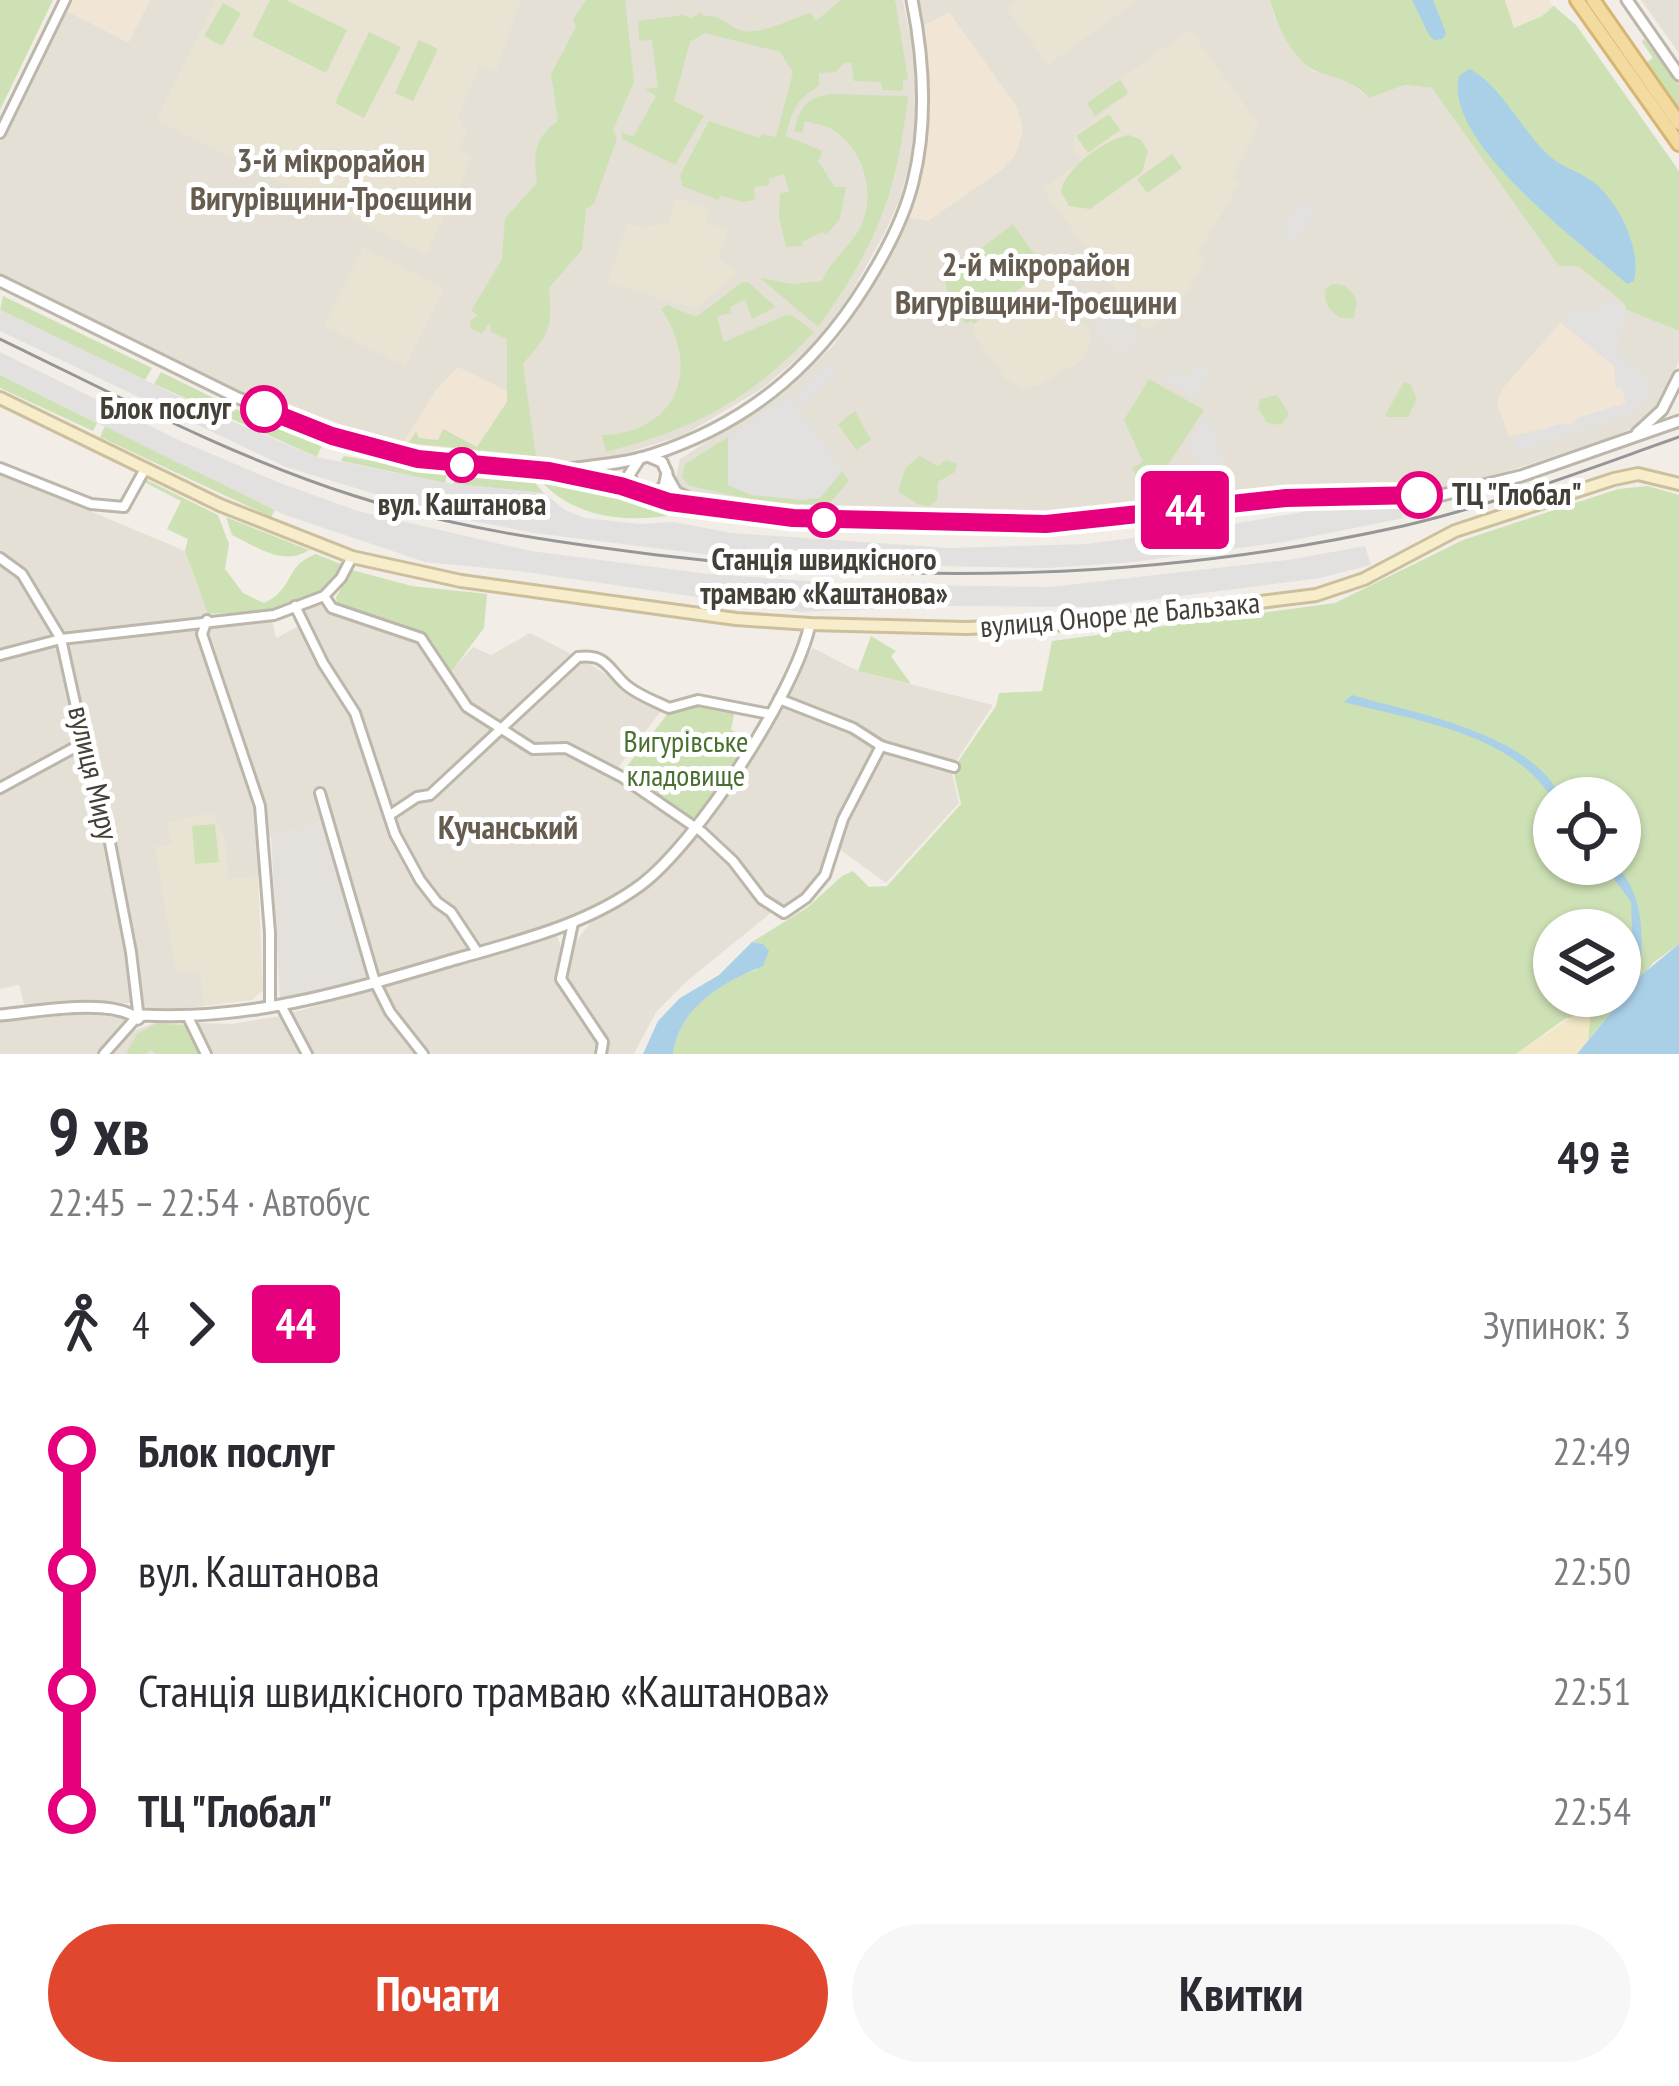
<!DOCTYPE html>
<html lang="uk">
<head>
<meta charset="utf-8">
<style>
	:root { --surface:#fff; --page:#f7f7f7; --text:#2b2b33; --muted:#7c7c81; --accent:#e1472f }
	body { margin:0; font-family:"PT Sans Narrow",sans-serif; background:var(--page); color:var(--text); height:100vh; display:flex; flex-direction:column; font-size:45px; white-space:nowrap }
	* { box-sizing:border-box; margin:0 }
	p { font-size:39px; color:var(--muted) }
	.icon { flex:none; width:66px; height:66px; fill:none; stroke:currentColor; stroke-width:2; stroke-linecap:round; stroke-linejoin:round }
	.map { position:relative; height:1054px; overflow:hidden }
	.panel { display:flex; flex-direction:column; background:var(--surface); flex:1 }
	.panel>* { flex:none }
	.badge { padding:0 24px; border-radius:9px; font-size:42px; line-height:78px }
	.fabs { position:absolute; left:1533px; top:777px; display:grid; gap:24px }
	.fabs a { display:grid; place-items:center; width:108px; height:108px; border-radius:50%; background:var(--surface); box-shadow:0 3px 9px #0004; font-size:60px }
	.map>.badge { position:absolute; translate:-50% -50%; box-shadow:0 0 0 6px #fff }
	.legs { display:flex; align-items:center; gap:18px; height:132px; padding:0 48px; font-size:39px }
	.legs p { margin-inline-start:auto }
	.summary { display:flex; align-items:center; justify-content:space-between; height:204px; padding:0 48px }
	h1 { font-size:66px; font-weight:700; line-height:90px }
	.primary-button { display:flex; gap:24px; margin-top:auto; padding:24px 48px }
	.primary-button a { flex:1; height:138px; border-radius:72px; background:var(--accent); color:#fff; font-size:48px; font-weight:700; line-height:138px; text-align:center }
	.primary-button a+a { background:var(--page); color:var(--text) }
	ul { padding:0 48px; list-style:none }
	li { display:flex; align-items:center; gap:42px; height:120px; font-size:45px }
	li i { display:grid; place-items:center; width:18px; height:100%; margin:0 15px; background:currentColor }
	li i::after { content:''; width:30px; height:30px; margin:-15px; border:9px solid; border-radius:50%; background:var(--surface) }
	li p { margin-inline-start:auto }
	li:first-child i { background:linear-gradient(#0000 50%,currentColor 0) }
	li:last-child i { background:linear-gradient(currentColor 50%,#0000 0) }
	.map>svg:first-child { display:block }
	.residential { fill:#e5e0d6 }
	.commercial { fill:#f1e5d5 }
	.industrial { fill:#e4e0dc }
	.education { fill:#e9e3d3 }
	.green { fill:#cee1b5; fill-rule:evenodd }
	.sand { fill:#f2e8c7 }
	.parking { fill:#e3e1df }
	.water { fill:#aad0e8 }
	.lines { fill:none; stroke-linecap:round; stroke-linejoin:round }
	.minor-casing { stroke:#bcb6ab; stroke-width:14 }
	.tertiary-casing { stroke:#bcb6ab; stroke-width:15 }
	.secondary-casing { stroke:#ccbf9c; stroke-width:16 }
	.primary-casing { stroke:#d6b671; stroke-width:18 }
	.minor { stroke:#fff; stroke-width:8 }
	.tertiary { stroke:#fff; stroke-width:9 }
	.secondary { stroke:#f8edcb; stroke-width:10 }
	.primary { stroke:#f3da9f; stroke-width:12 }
	.tram { stroke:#969696; stroke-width:3 }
	.line-1-casing { stroke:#fff; stroke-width:27 }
	.line-1 { stroke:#e6007e; stroke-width:18 }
	.stop-1-dot { fill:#fff; stroke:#e6007e; stroke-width:6 }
	.labels { text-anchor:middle; stroke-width:10; stroke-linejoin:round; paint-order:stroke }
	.stop-label { font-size:30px; font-weight:bold; fill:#443f37; stroke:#fff }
	.street-label { font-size:30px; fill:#443f37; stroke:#fff }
	.park-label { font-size:30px; fill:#496f31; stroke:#fff }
	.neighbourhood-label { font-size:33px; font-weight:bold; fill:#665c4f; stroke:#fff }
</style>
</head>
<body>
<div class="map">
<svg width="1679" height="1054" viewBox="0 0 1679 1054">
	<rect width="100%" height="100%" fill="#f2eee7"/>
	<g class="residential">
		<path d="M 150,0 L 903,0 L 916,65 L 915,132 L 909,164 L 900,199 L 884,234 L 850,295 L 815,343 L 763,388 L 684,435 L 597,462 L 565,465 L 493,462 L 384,443 L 265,403 L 0,273 L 0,142 L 65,10 L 128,42 Z"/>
		<path d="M 916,0 L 1270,0 L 1275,18 L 1298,58 L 1313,71 L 1343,77 L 1369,98 L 1405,85 L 1432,88 L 1558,264 L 1579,267 L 1624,303 L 1628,310 L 1679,331 L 1679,361 L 1662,403 L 1644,422 L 1618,435 L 1478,481 L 1437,489 L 1310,490 L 1114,513 L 1031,519 L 783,514 L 735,507 L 687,493 L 675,481 L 680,459 L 783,393 L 832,347 L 859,309 L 907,217 L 929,220 L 1001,170 L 1016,154 L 949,13 L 922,27 Z"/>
		<path d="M 1641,0 L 1679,0 L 1679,53 Z"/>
		<path d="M 0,473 L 185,551 L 213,627 L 272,620 L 276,638 L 306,622 L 302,615 L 311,602 L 420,637 L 431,645 L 448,674 L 473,647 L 491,655 L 530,633 L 587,662 L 661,711 L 614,773 L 689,831 L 639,883 L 610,900 L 527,934 L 379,977 L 322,792 L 316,792 L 325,821 L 261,840 L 258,877 L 228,879 L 224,835 L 168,823 L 173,845 L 176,972 L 200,971 L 205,1006 L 160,1010 L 132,1003 L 25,1008 L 19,985 L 0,989 Z"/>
		<path d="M 813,648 L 858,671 L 993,705 L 951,769 L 959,803 L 886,883 L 831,843 L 821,873 L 805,892 L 772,912 L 687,981 L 656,1012 L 634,1054 L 0,1054 L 0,1021 L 93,1013 L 124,1019 L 125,1028 L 131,1032 L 157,1022 L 232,1024 L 280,1016 L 367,992 L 556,933 L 561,947 L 573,945 L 594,918 L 647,887 L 684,849 Z"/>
	</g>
	<g class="commercial">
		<path d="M 70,0 L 150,0 L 129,42 L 65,10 Z"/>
		<path d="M 1505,0 L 1549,0 L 1554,6 L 1542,16 L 1514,28 Z"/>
		<path d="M 949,12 L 1017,107 L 1023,130 L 1016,154 L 1001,170 L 928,221 L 907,217 L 920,181 L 928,118 L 928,59 L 922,27 Z"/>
		<path d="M 1562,321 L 1646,388 L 1644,397 L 1606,417 L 1509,436 L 1497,403 L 1502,389 Z"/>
		<path d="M 458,367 L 507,391 L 507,402 L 473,459 L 401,446 L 436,390 Z"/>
	</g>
	<g class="industrial">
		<path d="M 1109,308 L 1125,314 L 1138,333 L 1140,343 L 1135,350 L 1113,352 L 1098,336 L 1094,323 Z"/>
		<path d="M 325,821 L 372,978 L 280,999 L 271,837 Z"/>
	</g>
	<g class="education">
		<path d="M 216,0 L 521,0 L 496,71 L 480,65 L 458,116 L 467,132 L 459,148 L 473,156 L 426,254 L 156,121 Z"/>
		<path d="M 1019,0 L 1133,0 L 1135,2 L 1048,65 L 1007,9 Z"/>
		<path d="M 1190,30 L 1259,124 L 1233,176 L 1240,184 L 1198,252 L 1205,261 L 1178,307 L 1145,331 L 1043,189 L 1081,161 L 1073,148 L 1075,134 L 1130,93 L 1120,79 Z"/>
		<path d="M 676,198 L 709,208 L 706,222 L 728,229 L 718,259 L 738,272 L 695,309 L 608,282 L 627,224 L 643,228 L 668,223 Z"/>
		<path d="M 363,247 L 444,288 L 405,366 L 324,326 Z"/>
		<path d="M 1046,269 L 1091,334 L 1091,342 L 1081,361 L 1040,385 L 1023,388 L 1005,378 L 974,335 L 974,324 Z"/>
		<path d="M 213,813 L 224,835 L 228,878 L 258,877 L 263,990 L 252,1000 L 205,1006 L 200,972 L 176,972 L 155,846 L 172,845 L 168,822 Z"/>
	</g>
	<g class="green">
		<path d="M 0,0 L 53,0 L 0,110 Z"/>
		<path d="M 270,0 L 286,0 L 347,30 L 326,73 L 252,36 Z"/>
		<path d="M 586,0 L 625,0 L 634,82 L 613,130 L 617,138 L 594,204 L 586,209 L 582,250 L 549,288 C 553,330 549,333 523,364 L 536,456 L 408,443 L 416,432 L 419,438 L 438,440 L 443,429 L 477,447 L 507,402 L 507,339 L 491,332 L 490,322 L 482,334 L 471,329 L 470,321 L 478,315 L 471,311 L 502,259 L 505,218 L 537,183 C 533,156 534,137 558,121 L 551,74 L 576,27 L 573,19 Z"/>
		<path d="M 841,0 L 895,0 L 908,79 L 903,80 L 903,91 L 882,90 L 881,82 L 854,81 L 851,63 L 844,63 L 836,72 L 819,73 L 819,86 C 797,99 791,112 786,136 L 823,151 L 818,161 L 835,187 L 846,187 L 840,219 L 826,235 L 823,232 L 802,242 L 803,246 L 786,247 L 779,217 L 780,193 L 789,192 L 784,174 L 769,179 L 769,185 L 754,187 L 755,200 L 743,202 L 721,196 L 718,200 L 682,186 L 680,175 L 709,121 L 760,138 L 762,134 L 776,137 L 793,72 L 780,52 L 705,33 L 690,42 L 674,101 L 704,116 L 675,165 L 622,139 L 622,132 L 633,137 L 656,96 L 645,89 L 658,87 L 652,40 L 639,41 L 638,21 L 682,15 L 692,18 L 701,12 L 703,16 C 722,15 724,23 740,30 C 758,37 792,18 810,13 L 816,21 Z"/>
		<path d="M 1270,0 L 1505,0 L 1514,28 L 1542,16 L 1554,6 L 1576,25 L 1679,171 L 1679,331 L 1627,310 L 1624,303 L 1579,267 L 1558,265 L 1432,88 L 1405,85 L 1369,98 C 1353,81 1339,79 1318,72 C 1293,63 1276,23 1270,0 Z"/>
		<path d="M 223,3 L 241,13 L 222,46 L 204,36 Z"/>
		<path d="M 369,32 L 401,47 L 364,118 L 335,103 Z"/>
		<path d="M 1644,39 L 1679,85 L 1679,109 L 1646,63 L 1653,58 L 1642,42 Z"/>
		<path d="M 419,40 L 438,49 L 413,101 L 395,93 Z"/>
		<path d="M 1120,80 L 1128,93 L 1095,116 L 1087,103 Z"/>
		<path d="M 831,94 L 908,96 C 896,198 877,244 818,327 L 760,278 L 793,284 L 822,281 C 832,259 850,247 861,226 C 876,194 864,149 833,130 C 826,125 814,124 805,121 L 802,133 L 794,131 C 800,107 806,97 831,94 Z"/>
		<path d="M 1109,114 L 1120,130 L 1088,153 L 1076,136 Z"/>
		<path d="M 1129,135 L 1141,140 L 1148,151 L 1142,172 L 1090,209 L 1069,206 L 1061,192 C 1064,168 1107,138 1129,135 Z"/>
		<path d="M 1172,154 L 1182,168 L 1147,193 L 1137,179 Z"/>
		<path d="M 1013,224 L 1045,269 L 974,324 L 971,321 L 966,324 L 948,299 L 945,276 Z"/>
		<path d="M 742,282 L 748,282 L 776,307 L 752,319 L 745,300 L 730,307 L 731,313 L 717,316 L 724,342 L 786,315 L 793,316 L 814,332 C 749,401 697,428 606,452 L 602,435 C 677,433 702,368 661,309 L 667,305 L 696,317 Z"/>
		<path d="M 1332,284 C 1345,283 1351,289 1357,301 L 1354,318 L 1340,318 C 1329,310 1324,304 1325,290 Z"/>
		<path d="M 3,296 L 152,368 L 145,380 L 0,310 Z"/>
		<path d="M 161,372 L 248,415 L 322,445 L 317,457 L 154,384 Z"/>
		<path d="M 0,375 L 97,423 L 93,431 L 0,388 Z"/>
		<path d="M 1149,379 L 1204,410 L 1166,468 L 1140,485 L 1132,468 L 1143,462 L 1124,420 Z"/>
		<path d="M 1404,382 L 1410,384 L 1417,399 L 1408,417 L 1388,417 L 1385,415 Z"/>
		<path d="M 1277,395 L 1289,414 L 1281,425 L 1267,423 L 1258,408 L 1260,399 Z"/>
		<path d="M 855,411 L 871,440 L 856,450 L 838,424 Z"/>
		<path d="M 105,426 L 275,510 L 271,517 L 100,437 Z"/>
		<path d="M 728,437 L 728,485 L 820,498 L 842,471 L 849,481 L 829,504 C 780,506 735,497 688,485 L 682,477 L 685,464 Z"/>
		<path d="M 344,456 L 447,474 L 445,483 L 341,461 Z"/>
		<path d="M 920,456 L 938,466 L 946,460 L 957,464 L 955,472 L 938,482 L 937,500 L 929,506 L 917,504 L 898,491 L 906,467 Z"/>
		<path d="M 455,476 L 535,483 L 544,493 L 454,484 Z"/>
		<path d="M 145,479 L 218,515 L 229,544 L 225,569 L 243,593 L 264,603 C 295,589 284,565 316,554 L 341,564 L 342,568 C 312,612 255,612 208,614 L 185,551 L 188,539 L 167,529 L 181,501 L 144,482 Z"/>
		<path d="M 540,480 L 579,486 L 682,513 C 632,524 575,520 540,480 Z"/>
		<path d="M 1648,486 L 1679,495 L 1679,944 L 1654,962 L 1588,1040 L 1590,1018 L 1566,1018 L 1516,1054 L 673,1054 C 677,1015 718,978 756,970 L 763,944 L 752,942 L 808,907 L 842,876 L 853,871 L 869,887 L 887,886 L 961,804 L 953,769 L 996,706 L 999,693 L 1042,691 L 1052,641 L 1335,603 L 1463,540 L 1618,489 ZM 1554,798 L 1620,798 L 1620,864 L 1554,864 ZM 1554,930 L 1620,930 L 1620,996 L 1554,996 Z"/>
		<path d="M 226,517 L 309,550 C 284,567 257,547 232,535 Z"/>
		<path d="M 352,570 L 412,586 L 487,594 L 484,628 L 451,672 L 432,641 L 423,634 L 337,606 L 336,597 Z"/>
		<path d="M 871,636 L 896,651 L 891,656 L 911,684 L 858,671 Z"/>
		<path d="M 698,702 L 735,710 L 731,730 L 752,738 L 699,813 L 689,821 L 624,770 L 669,712 Z"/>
		<path d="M 215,824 L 219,862 L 195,864 L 192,826 Z"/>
		<path d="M 157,1023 L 190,1026 L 204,1054 L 156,1054 L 151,1050 L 146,1054 L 126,1054 L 137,1034 Z"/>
	</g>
	<path class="sand" d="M 1582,1010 L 1590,1018 L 1588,1040 L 1577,1054 L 1516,1054 Z"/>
	<g class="parking">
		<path d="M 1301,200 L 1316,209 L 1297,242 L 1282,233 Z"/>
		<path d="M 1616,300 L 1625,311 L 1617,353 L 1651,383 L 1651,391 L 1631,415 L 1516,453 L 1514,438 L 1563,423 L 1572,428 L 1577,418 L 1626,403 L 1621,387 L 1616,388 L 1614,366 L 1561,323 L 1572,310 L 1579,311 L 1583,307 L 1593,315 L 1606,301 Z"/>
		<path d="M 0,310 L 224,418 L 317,457 L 447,483 L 544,493 L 565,510 L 585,518 L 639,524 L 674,522 L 731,533 L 951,548 L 1086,544 L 1204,529 L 1331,507 L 1397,505 L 1404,518 L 1284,542 L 1134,562 L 1048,568 L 818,564 L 711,555 L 534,533 L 448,516 L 286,467 L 0,331 Z"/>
		<path d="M 0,352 L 183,442 L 280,483 L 358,511 L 531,551 L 709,574 L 851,584 L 1049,587 L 1288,560 L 1365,546 L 1371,565 L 1320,578 L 1094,607 L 951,606 L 801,612 L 518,571 L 425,562 L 285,515 L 0,375 Z"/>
		<path d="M 1198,362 L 1212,370 L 1195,398 L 1164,379 L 1169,371 L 1186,380 Z"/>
		<path d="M 827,363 L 838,373 L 803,407 L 794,396 Z"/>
		<path d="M 789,396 L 842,471 L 820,498 L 802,500 L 751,495 L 728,485 L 728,437 Z"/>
		<path d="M 1206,414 L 1227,467 L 1201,471 L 1186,444 Z"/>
	</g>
	<g class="water">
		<path d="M 1412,0 L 1433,0 L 1446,33 L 1443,39 L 1434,40 L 1429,35 Z"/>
		<path d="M 1469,69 C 1497,81 1522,129 1545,152 C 1558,166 1577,170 1592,181 C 1619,201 1642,250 1634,281 L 1627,284 C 1582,244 1442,141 1459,76 Z"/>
		<path d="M 1352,695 C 1414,713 1532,733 1561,798 L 1554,798 L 1554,802 C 1513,732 1416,721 1344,702 Z"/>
		<path d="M 1603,864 L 1615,864 C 1645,895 1644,938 1639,977 L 1679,944 L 1679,1054 L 1577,1054 L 1634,985 L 1631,902 Z"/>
		<path d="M 752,942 L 763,944 L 769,951 L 763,966 C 723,982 679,1007 673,1054 L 643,1054 L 658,1021 L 680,998 L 719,975 Z"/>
	</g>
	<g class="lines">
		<defs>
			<g id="minor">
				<path d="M 0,133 L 65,0"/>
				<path d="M 0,468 L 91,504 L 124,507 L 145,469"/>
				<path d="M 0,558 L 22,574 L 61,639 L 84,743 L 101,796 L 131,952 L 138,1011"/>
				<path d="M 324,596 L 332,608 L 421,638 L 467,707 L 533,749 L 566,748 L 622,777 L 702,832 L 733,861 L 762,899 L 784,913 L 806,898 L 825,875 L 843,819 L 881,746 L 853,728 L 779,699"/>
				<path d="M 295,606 L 323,663 L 355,713 L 395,834 L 420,880 L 437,902 L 451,912 L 478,953"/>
				<path d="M 207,620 L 202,634 L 260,806 L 270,933 L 270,1007"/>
				<path d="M 0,655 L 61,639 L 274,615 L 324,596 L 341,578 L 352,557"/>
				<path d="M 881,746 L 954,767"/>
				<path d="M 0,788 L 83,743"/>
				<path d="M 320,793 L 375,982 L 390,1012 L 423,1054"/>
				<path d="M 390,815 L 417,797 L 430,795 L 578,657 C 606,654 607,667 625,684 C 637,695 655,701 669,708 L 698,700 L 770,714"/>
				<path d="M 573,923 L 561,979 L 603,1042 L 601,1054"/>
				<path d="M 281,1005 L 307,1054"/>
				<path d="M 187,1015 L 206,1054"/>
				<path d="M 104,1054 L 135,1019"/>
			</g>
			<g id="tertiary">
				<path d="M 1627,0 L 1679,75"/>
				<path d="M 0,281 L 238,398 L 375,450 L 466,466 L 549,471 L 621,486 L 669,502 L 793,519 L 1046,524 L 1286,498 L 1442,495 L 1521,476 L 1679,421"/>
				<path d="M 1637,433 L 1662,410 L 1679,376"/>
				<path d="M 648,456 L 662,462 L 667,473 L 664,487 L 650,495"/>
				<path d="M 560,470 C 590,466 622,464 651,455 C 754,422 824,359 877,266 C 892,240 906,211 913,182 C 928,122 924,60 912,0"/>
				<path d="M 667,476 L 676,492 L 692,500"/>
				<path d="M 636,489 L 629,475 L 640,458"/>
				<path d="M 0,1015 C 35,1012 112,997 138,1019 L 142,1015 C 253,1021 351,990 456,959 C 519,941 589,924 642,884 C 697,842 796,692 810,624"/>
			</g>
			<path id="secondary" d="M 0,398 L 220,505 L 352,557 L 461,581 L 736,619 L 810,624 L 966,628 L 1094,623 L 1316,595 L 1364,579 L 1455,531 L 1614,479 L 1638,474 L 1679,484"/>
			<g id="primary">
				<path d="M 1577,0 L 1679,144"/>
				<path d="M 1593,0 L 1679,123"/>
			</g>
		</defs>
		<use href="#minor" class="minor-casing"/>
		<use href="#tertiary" class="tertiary-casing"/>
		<use href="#secondary" class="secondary-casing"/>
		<use href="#primary" class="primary-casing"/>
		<use href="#minor" class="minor"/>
		<use href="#tertiary" class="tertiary"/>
		<use href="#secondary" class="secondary"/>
		<use href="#primary" class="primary"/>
		<path class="tram" d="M 0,339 C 116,395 232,457 355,496 C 453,528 555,542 657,555 C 908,585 1155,581 1403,526 C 1497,504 1588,469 1679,437"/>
	</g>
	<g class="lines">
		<defs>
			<path id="line-1" d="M 264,409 L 332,436 L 418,459 L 549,471 L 621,486 L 669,502 L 793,518 L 1046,524 L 1286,498 L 1419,495"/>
		</defs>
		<use href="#line-1" class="line-1-casing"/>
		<use href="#line-1" class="line-1"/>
	</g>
	<g class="stop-1-dot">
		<circle cx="264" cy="409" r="21"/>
		<circle cx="462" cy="465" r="15"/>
		<circle cx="1419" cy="495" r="21"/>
		<circle cx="824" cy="520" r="15"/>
	</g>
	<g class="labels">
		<g class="stop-label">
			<text x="231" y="419" text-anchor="end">Блок послуг</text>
			<text x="1452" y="505" text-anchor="start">ТЦ "Глобал"</text>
			<text x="462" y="515">вул. Каштанова</text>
			<text x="824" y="570">Станція швидкісного<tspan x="824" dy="34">трамваю «Каштанова»</tspan></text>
		</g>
		<g class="street-label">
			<text transform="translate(1120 615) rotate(-5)" y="10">вулиця Оноре де Бальзака</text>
			<text transform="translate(93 773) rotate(77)" y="10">вулиця Миру</text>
		</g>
		<g class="park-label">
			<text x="686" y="752">Вигурівське<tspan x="686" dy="34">кладовище</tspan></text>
		</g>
		<g class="neighbourhood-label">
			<text x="331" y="172">3-й мікрорайон<tspan x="331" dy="38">Вигурівщини-Троєщини</tspan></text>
			<text x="1036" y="276">2-й мікрорайон<tspan x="1036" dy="38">Вигурівщини-Троєщини</tspan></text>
			<text x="508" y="839">Кучанський</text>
		</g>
	</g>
</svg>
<div class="fabs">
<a><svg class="icon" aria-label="locate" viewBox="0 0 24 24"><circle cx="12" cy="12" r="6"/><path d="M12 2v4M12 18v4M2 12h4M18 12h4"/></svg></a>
<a><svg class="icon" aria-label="layers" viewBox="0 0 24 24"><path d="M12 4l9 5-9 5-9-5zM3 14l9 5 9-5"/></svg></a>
</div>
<b class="badge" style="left:1185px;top:510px;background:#e6007e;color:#fff">44</b>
</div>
<section class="panel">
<div class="summary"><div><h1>9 хв</h1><p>22:45 – 22:54 · Автобус</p></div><b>49 ₴</b></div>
<div class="legs"><svg class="icon" aria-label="walk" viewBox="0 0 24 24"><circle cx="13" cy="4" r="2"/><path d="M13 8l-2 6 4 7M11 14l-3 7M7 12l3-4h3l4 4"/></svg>4<svg class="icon" aria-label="forward" viewBox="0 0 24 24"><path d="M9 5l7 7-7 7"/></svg><b class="badge" style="background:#e6007e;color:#fff">44</b><p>Зупинок: 3</p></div>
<ul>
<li><i style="color:#e6007e"></i><b>Блок послуг</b><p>22:49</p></li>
<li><i style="color:#e6007e"></i><span>вул. Каштанова</span><p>22:50</p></li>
<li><i style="color:#e6007e"></i><span>Станція швидкісного трамваю «Каштанова»</span><p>22:51</p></li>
<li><i style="color:#e6007e"></i><b>ТЦ &quot;Глобал&quot;</b><p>22:54</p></li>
</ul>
<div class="primary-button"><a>Почати</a><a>Квитки</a></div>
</section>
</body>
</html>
